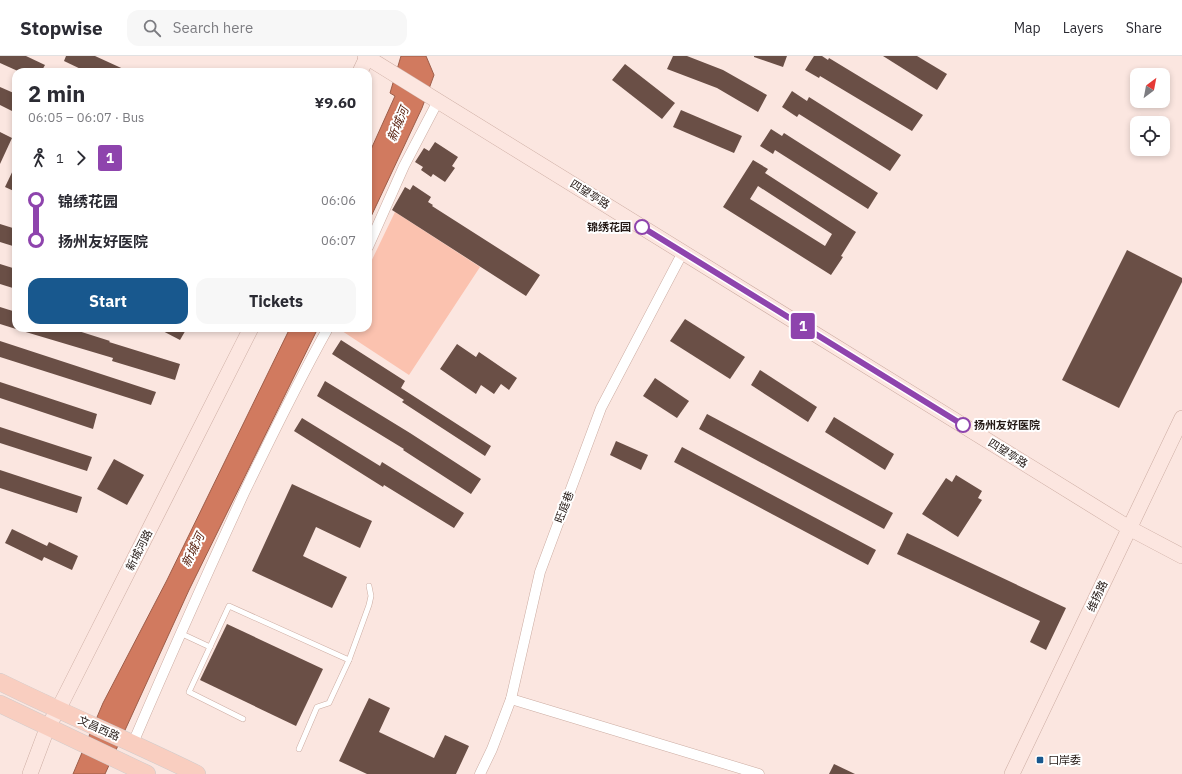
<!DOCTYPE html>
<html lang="en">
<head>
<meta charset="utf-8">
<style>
	:root { --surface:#fff; --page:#f7f7f7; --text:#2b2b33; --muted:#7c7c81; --line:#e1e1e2; --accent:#18588e }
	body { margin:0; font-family:"IBM Plex Sans","Noto Sans SC",sans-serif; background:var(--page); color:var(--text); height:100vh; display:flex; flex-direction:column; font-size:15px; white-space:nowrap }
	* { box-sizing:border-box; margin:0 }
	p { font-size:13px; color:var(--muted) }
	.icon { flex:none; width:22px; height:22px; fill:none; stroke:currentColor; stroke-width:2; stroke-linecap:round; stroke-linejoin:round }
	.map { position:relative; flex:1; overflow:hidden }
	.details { position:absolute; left:12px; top:12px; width:360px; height:264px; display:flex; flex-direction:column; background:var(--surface); border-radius:12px; box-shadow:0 2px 6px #0003 }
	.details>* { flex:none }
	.badge { padding:0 8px; border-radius:3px; font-size:14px; line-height:26px }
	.needle { width:26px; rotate:32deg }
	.fabs { position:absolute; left:1130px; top:12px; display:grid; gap:8px }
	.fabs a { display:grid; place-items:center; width:40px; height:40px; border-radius:8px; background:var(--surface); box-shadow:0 2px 6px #0003; font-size:20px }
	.map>.badge { position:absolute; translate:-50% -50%; box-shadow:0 0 0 2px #fff }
	.legs { display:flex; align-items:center; gap:6px; height:44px; padding:0 16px; font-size:13px }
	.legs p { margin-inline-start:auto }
	.overview { display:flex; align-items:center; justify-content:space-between; height:68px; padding:0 16px }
	h1 { font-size:22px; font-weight:700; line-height:30px }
	.button { display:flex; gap:8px; margin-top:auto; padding:8px 16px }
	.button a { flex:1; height:46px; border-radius:12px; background:var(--accent); color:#fff; font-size:16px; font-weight:700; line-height:46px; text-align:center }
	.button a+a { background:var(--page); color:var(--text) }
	ul { padding:0 16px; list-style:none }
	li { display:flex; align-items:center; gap:14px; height:40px; font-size:15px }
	li i { display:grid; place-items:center; width:6px; height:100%; margin:0 5px; background:currentColor }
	li i::after { content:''; width:10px; height:10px; margin:-5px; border:3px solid; border-radius:50%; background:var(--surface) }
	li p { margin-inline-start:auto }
	li:first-child i { background:linear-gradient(#0000 50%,currentColor 0) }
	li:last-child i { background:linear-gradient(currentColor 50%,#0000 0) }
	header { display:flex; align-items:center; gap:24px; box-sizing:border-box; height:56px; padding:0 20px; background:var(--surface); border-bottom:1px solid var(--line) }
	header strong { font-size:19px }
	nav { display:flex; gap:22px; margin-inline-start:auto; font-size:14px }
	.search { width:280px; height:36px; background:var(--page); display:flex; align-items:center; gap:10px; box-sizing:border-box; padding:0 14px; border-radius:12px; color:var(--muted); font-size:15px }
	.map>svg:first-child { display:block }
	.green { fill:#fbc2af }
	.water { fill:#d17a5f; stroke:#9d5d49 }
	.building { fill:#6a4f46; fill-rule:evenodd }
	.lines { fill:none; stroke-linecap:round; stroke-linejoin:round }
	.lane-casing { stroke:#ccaca2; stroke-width:6 }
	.street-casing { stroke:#ccaca2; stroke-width:11 }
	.secondary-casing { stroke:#ccaca2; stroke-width:16 }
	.primary-casing { stroke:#cfcccc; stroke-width:18 }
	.lane { stroke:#fff; stroke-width:5 }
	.street { stroke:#fff; stroke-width:10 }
	.secondary { stroke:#fce6e0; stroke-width:15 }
	.primary { stroke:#f9cec0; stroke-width:17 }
	.line-1-casing { stroke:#fff; stroke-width:9 }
	.line-1 { stroke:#8e44ad; stroke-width:6 }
	.stop-1-dot { fill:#fff; stroke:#8e44ad; stroke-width:2 }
	.poi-dot { fill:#18588e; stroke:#fff; stroke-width:1.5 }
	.labels { text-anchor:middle; stroke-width:4; stroke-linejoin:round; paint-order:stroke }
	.street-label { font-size:11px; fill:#241915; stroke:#fff }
	.stop-label { font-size:11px; font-weight:bold; fill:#241915; stroke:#fff; text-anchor:end }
	.poi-label { font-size:11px; fill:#241915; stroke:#fff; text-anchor:start }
	.water-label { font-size:12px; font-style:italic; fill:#59210f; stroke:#fff }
</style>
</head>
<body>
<header>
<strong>Stopwise</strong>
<div class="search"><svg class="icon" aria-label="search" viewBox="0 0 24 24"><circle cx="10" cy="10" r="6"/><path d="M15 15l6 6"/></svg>Search here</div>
<nav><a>Map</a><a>Layers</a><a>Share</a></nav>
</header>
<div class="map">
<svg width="1182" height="718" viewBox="0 0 1182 718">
	<rect width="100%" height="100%" fill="#fbe6e0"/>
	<path class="green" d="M 395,156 L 480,211 L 409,319 L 339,273 L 339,272 L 368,272 L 368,212 Z"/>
	<g class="water">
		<path d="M 401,0 L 426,0 L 434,19 L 422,52 L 368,167 L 368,100 L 395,40 L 390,37 Z"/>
		<path d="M 290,272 L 318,272 L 189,534 L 105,718 L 73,718 L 103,647 L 167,524 Z"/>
	</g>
	<g class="building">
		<path d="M 0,0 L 26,0 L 45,9 L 41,16 L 20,16 L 0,7 Z"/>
		<path d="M 66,0 L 95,0 L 130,16 L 87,16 L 64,5 Z"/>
		<path d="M 673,0 L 687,0 L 723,14 L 767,39 L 758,56 L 717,32 L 667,13 Z"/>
		<path d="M 754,0 L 787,0 L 783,11 L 754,1 Z"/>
		<path d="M 814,0 L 822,0 L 828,4 L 829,2 L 923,59 L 912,75 L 820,20 L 819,22 L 805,14 Z"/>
		<path d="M 883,0 L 917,0 L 947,18 L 937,34 Z"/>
		<path d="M 625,8 L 675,47 L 662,63 L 612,24 Z"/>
		<path d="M 0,31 L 16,38 L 16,57 L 0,49 Z"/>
		<path d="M 792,35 L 807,45 L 809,41 L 901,99 L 890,115 L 799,58 L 797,61 L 782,51 Z"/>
		<path d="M 681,54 L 742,80 L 734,97 L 673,71 Z"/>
		<path d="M 771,73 L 782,80 L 784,77 L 878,137 L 868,153 L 775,94 L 773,98 L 760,90 Z"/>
		<path d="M 0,76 L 12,82 L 0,108 Z"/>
		<path d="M 435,86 L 458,101 L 452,110 L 455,112 L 445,126 L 433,118 L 431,121 L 421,114 L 423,111 L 415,106 L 424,92 L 429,95 Z"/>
		<path d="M 753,104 L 768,113 L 765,117 L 856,176 L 841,200 L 843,201 L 831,219 L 723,151 ZM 758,130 L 832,178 L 825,190 L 750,143 Z"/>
		<path d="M 16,108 L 16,136 L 5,131 Z"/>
		<path d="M 413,129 L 431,141 L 428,146 L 433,149 L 432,150 L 540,219 L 526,240 L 392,154 L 405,131 L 410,134 Z"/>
		<path d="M 0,168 L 16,173 L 16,191 L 0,186 Z"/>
		<path d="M 1127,194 L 1182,222 L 1182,226 L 1119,352 L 1062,324 Z"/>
		<path d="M 0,208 L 16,213 L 16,233 L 0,228 Z"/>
		<path d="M 0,251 L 16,256 L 16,273 L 0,268 Z"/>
		<path d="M 685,263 L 745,301 L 730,323 L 670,285 Z"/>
		<path d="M 20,272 L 69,272 L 110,285 L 109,286 L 180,308 L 175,324 L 112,305 L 113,302 L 19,274 Z"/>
		<path d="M 157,272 L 187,272 L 180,284 Z"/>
		<path d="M 341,284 L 405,325 L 401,332 L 491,390 L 485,400 L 402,346 L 404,344 L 332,298 Z"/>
		<path d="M 0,285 L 156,336 L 151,349 L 0,301 Z"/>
		<path d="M 457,288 L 476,301 L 479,296 L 517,322 L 509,334 L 501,328 L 494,338 L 481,329 L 476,338 L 440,313 Z"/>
		<path d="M 760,314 L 817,351 L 808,366 L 751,329 Z"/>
		<path d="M 655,322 L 689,345 L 677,362 L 643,340 Z"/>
		<path d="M 325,325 L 410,377 L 481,423 L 471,438 L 403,394 L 404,393 L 317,340 Z"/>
		<path d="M 0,326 L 97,358 L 93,373 L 0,342 Z"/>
		<path d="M 707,358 L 893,457 L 884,473 L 699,373 Z"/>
		<path d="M 834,361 L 894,398 L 885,414 L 825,376 Z"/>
		<path d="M 302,362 L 380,410 L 382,406 L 464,457 L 454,472 L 384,429 L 383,431 L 294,375 Z"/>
		<path d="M 0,371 L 92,401 L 87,415 L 0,387 Z"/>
		<path d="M 616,385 L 648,399 L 641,414 L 610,399 Z"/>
		<path d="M 682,391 L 876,494 L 868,509 L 674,406 Z"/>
		<path d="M 114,403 L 144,419 L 127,449 L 97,433 Z"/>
		<path d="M 0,414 L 82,441 L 77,457 L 0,432 Z"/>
		<path d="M 956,419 L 982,435 L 978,442 L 982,444 L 958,481 L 922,458 L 946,422 L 952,426 Z"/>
		<path d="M 292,428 L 372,465 L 360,492 L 316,471 L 303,500 L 347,521 L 332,552 L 252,515 Z"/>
		<path d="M 12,473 L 47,490 L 49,486 L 78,500 L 72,514 L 44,501 L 42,505 L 5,487 Z"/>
		<path d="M 907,477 L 1066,552 L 1046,594 L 1030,586 L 1040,565 L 897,498 Z"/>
		<path d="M 227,568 L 323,613 L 296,670 L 200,624 Z"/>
		<path d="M 369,642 L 390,652 L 379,676 L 434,702 L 445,679 L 469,690 L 456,718 L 367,718 L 339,705 Z"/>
		<path d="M 834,708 L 855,718 L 829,718 Z"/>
	</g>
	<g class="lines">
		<defs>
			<g id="lane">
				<path d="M 180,577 L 210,591"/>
				<path d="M 243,663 L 189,636 L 229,550 L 349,604"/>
				<path d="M 299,693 L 317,651 L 329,647 L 349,604 L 369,549 L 371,540 L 369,530"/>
			</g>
			<g id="street">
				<path d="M 368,191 L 404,110 L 438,45"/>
				<path d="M 511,643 L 759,718"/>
				<path d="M 133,687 C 169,603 206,520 244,437 C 271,381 298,326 328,272"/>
				<path d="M 480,718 L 492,693 L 511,643 L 540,516 L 601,352 L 683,196"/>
			</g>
			<g id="secondary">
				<path d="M 365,0 L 1129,472 L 1182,500"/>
				<path d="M 360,16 L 367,1"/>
				<path d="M 30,718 L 48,670 L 58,654 L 251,272"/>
				<path d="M 1012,718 L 1182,362"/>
			</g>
			<g id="primary">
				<path d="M 0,626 C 65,658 132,686 197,718"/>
				<path d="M 0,648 L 147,718"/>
			</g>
		</defs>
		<use href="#lane" class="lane-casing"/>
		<use href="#street" class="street-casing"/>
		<use href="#secondary" class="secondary-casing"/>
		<use href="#primary" class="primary-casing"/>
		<use href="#lane" class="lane"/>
		<use href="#street" class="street"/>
		<use href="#secondary" class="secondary"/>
		<use href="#primary" class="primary"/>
	</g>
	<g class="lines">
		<defs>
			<path id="line-1" d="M 642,171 L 963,369"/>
		</defs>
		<use href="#line-1" class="line-1-casing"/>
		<use href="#line-1" class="line-1"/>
	</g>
	<g class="stop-1-dot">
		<circle cx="642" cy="171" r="7"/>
		<circle cx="963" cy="369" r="7"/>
	</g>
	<rect class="poi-dot" x="1036" y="700" width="8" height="8" rx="2"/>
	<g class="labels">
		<g class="street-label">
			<text transform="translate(590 138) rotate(32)" y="4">四望亭路</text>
			<text transform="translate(1008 397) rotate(32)" y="4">四望亭路</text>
			<text transform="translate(564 451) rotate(-69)" y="4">旺庭巷</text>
			<text transform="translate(139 494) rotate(-63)" y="4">新城河路</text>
			<text transform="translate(1097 540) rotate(-65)" y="4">维扬路</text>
			<text transform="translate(99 672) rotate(24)" y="4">文昌西路</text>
		</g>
		<g class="stop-label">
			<text x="631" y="175">锦绣花园</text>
			<text x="974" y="373" text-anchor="start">扬州友好医院</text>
		</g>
		<g class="poi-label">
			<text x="1048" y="708">口岸委</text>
		</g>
		<g class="water-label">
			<text transform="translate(398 68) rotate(-67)" y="4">新城河</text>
			<text transform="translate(193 494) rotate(-64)" y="4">新城河</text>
		</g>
	</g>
</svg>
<div class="fabs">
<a><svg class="needle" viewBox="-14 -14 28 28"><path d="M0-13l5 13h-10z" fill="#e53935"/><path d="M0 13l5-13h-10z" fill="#7c7c81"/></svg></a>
<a><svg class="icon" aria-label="locate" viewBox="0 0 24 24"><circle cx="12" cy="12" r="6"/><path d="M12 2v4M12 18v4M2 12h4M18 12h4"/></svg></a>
</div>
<b class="badge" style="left:803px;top:270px;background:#8e44ad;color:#fff">1</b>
<section class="details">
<div class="overview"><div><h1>2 min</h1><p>06:05 – 06:07 · Bus</p></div><b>¥9.60</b></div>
<div class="legs"><svg class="icon" aria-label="walk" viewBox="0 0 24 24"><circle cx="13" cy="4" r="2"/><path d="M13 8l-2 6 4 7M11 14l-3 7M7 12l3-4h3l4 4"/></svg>1<svg class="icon" aria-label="forward" viewBox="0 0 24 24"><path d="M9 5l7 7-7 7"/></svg><b class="badge" style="background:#8e44ad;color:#fff">1</b></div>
<ul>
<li><i style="color:#8e44ad"></i><b>锦绣花园</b><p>06:06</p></li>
<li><i style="color:#8e44ad"></i><b>扬州友好医院</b><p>06:07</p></li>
</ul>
<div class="button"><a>Start</a><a>Tickets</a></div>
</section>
</div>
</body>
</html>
